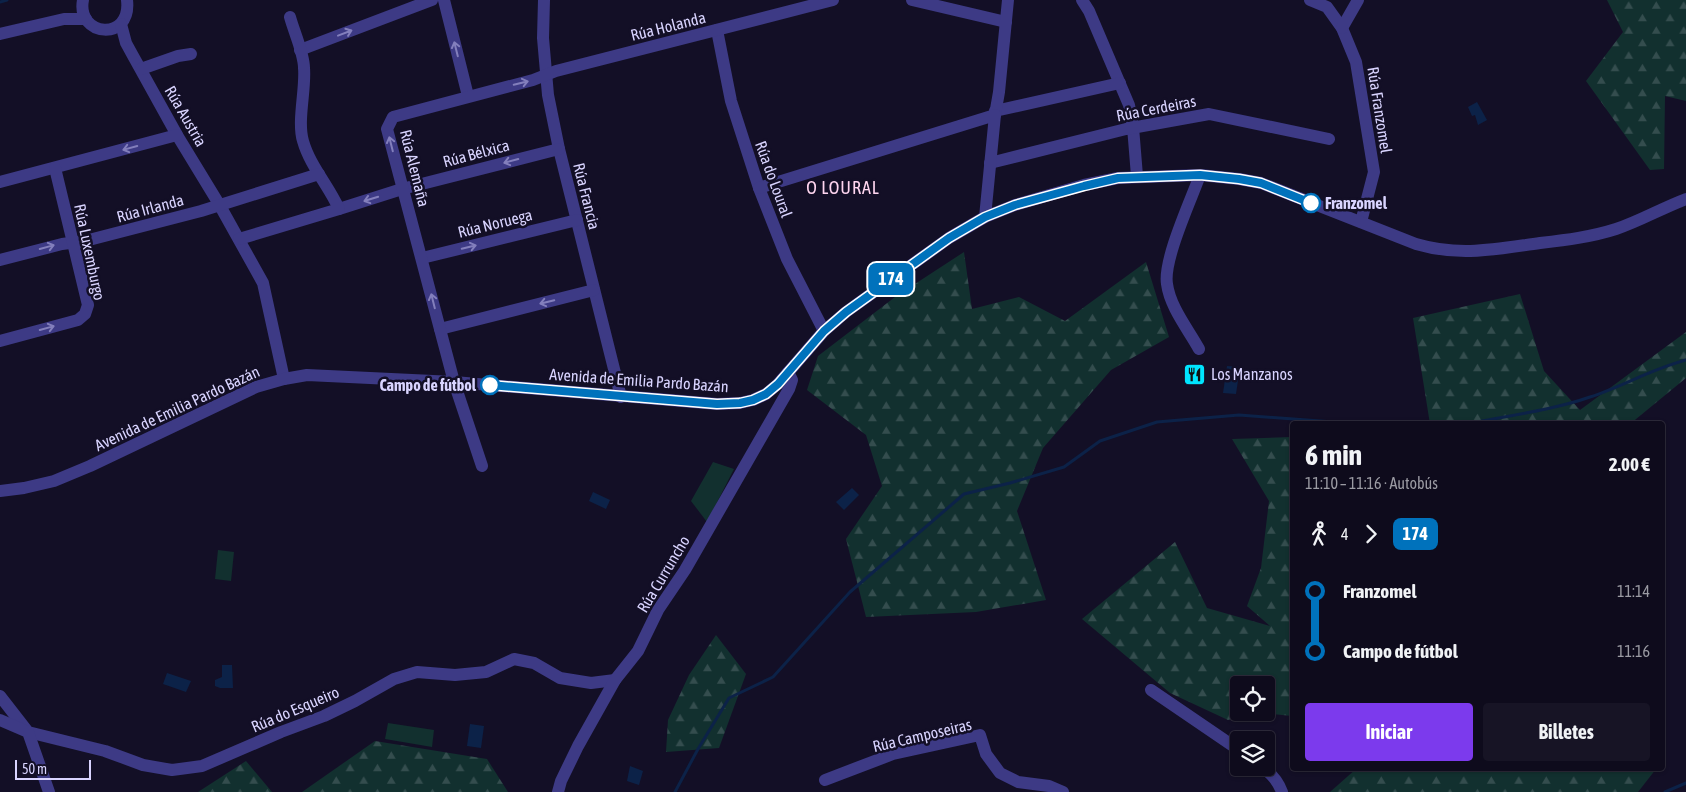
<!DOCTYPE html>
<html lang="es">
<head>
<meta charset="utf-8">
<style>
	:root { --surface:#0e0b1c; --page:#171425; --text:#f1f3f6; --muted:#9b9ba3; --line:#2e2b3b; --accent:#7c3aed }
	body { margin:0; font-family:"Asap Condensed",sans-serif; background:var(--page); color:var(--text); height:100vh; display:flex; flex-direction:column; font-size:19px; white-space:nowrap }
	* { box-sizing:border-box; margin:0 }
	p { font-size:16px; color:var(--muted) }
	.icon { flex:none; width:28px; height:28px; fill:none; stroke:currentColor; stroke-width:2; stroke-linecap:round; stroke-linejoin:round }
	.map { position:relative; flex:1; overflow:hidden }
	.sheet { position:absolute; left:1290px; top:421px; width:375px; height:350px; display:flex; flex-direction:column; background:var(--surface); border-radius:5px; box-shadow:0 1px 4px #0004,0 0 0 1px var(--line) }
	.sheet>* { flex:none }
	.badge { padding:0 10px; border-radius:8px; font-size:18px; line-height:32px }
	.tools { position:absolute; left:1230px; top:676px; display:grid; gap:10px }
	.tools a { display:grid; place-items:center; width:45px; height:45px; border-radius:5px; background:var(--surface); box-shadow:0 1px 4px #0004,0 0 0 1px var(--line); font-size:25px }
	.scale { position:absolute; left:15px; bottom:12px; width:76px; box-sizing:border-box; padding-left:5px; border:2px solid #d9d4ff; border-top:0; font-size:14px; line-height:18px; white-space:nowrap; color:#d9d4ff; -webkit-text-stroke:4px #130f26; paint-order:stroke }
	.map>.badge { position:absolute; translate:-50% -50%; box-shadow:0 0 0 2px #fff }
	.legs { display:flex; align-items:center; gap:8px; height:55px; padding:0 15px; font-size:16px }
	.legs p { margin-inline-start:auto }
	.overview { display:flex; align-items:center; justify-content:space-between; height:85px; padding:0 15px }
	h1 { font-size:28px; font-weight:700; line-height:38px }
	.primary-button { display:flex; gap:10px; margin-top:auto; padding:10px 15px }
	.primary-button a { flex:1; height:58px; border-radius:5px; background:var(--accent); color:#fff; font-size:20px; font-weight:700; line-height:58px; text-align:center }
	.primary-button a+a { background:var(--page); color:var(--text) }
	ul { padding:0 15px; list-style:none }
	li { display:flex; align-items:center; gap:18px; height:60px; font-size:19px }
	li i { display:grid; place-items:center; width:8px; height:100%; margin:0 6px; background:currentColor }
	li i::after { content:''; width:12px; height:12px; margin:-6px; border:4px solid; border-radius:50%; background:var(--surface) }
	li p { margin-inline-start:auto }
	li:first-child i { background:linear-gradient(#0000 50%,currentColor 0) }
	li:last-child i { background:linear-gradient(currentColor 50%,#0000 0) }
	.map>svg:first-child { display:block }
	.grass { fill:#12302f }
	.forest { fill:url(#forest-firs) }
	.water { fill:#0c2248 }
	.lines { fill:none; stroke-linecap:round; stroke-linejoin:round }
	.stream { stroke:#0c2248; stroke-width:3 }
	.minor { stroke:#3d3a85; stroke-width:12 }
	.tertiary { stroke:#3d3a85; stroke-width:12 }
	.oneway { stroke:#837fbc }
	.line-1-casing { stroke:#fff; stroke-width:11 }
	.line-1 { stroke:#0072bc; stroke-width:8 }
	.stop-1-dot { fill:#fff; stroke:#0072bc; stroke-width:2.5 }
	.labels { text-anchor:middle; stroke-width:5; stroke-linejoin:round; paint-order:stroke }
	.street-label { font-size:16px; fill:#d9d4ff; stroke:#130f26 }
	.stop-label { font-size:16px; font-weight:bold; fill:#d9d4ff; stroke:#130f26; text-anchor:start }
	.poi-label { font-size:16px; fill:#d9d4ff; stroke:#130f26; text-anchor:start }
	.neighbourhood-label { font-size:18px; letter-spacing:1px; fill:#ffd6f0; stroke:#130f26 }
</style>
</head>
<body>
<div class="map">
<svg width="1686" height="792" viewBox="0 0 1686 792">
	<defs>
		<pattern id="forest-firs" width="22" height="20" patternUnits="userSpaceOnUse" patternTransform="scale(1.25)"><rect width="22" height="20" fill="#12302f"/><path d="M5 1l3.5 6h-7zM16 11l3.5 6h-7z" fill="#344d4e"/></pattern>
	</defs>
	<rect width="100%" height="100%" fill="#130f26"/>
	<g class="grass">
		<path d="M 713,462 L 734,469 L 707,522 L 691,501 Z"/>
		<path d="M 218,550 L 234,552 L 231,581 L 215,579 Z"/>
		<path d="M 388,723 L 434,730 L 432,747 L 385,739 Z"/>
	</g>
	<g class="forest">
		<path d="M 1607,0 L 1686,0 L 1686,101 L 1665,96 L 1664,169 L 1650,170 L 1586,81 L 1623,32 Z"/>
		<path d="M 964,252 L 972,309 L 1019,297 L 1065,321 L 1146,262 L 1169,337 L 1111,370 L 1043,448 L 1017,511 L 1046,600 L 976,612 L 866,617 L 846,539 L 882,486 L 866,435 L 807,390 L 818,356 L 895,297 Z"/>
		<path d="M 1520,294 L 1544,371 L 1580,410 L 1686,332 L 1686,378 L 1630,424 L 1430,424 L 1413,318 Z"/>
		<path d="M 1292,437 L 1292,716 L 1262,713 L 1266,712 L 1266,685 L 1239,685 L 1239,712 L 1253,713 L 1228,720 L 1170,693 L 1082,619 L 1175,542 L 1207,608 L 1270,626 L 1247,606 L 1261,568 L 1269,501 L 1232,439 Z"/>
		<path d="M 716,635 L 746,674 L 719,748 L 666,752 L 668,720 L 689,675 Z"/>
		<path d="M 375,741 L 487,759 L 508,792 L 302,792 Z"/>
		<path d="M 246,761 L 272,792 L 198,792 Z"/>
		<path d="M 1356,769 L 1656,769 L 1638,792 L 1330,792 Z"/>
	</g>
	<g class="water">
		<path d="M 1477,102 L 1487,120 L 1478,125 L 1475,115 L 1472,116 L 1468,107 Z"/>
		<path d="M 1227,366 L 1240,367 L 1236,394 L 1223,393 Z"/>
		<path d="M 852,488 L 859,495 L 844,510 L 836,502 Z"/>
		<path d="M 593,492 L 610,500 L 606,509 L 589,501 Z"/>
		<path d="M 222,665 L 232,665 L 233,688 L 220,688 L 215,686 L 215,680 L 222,677 Z"/>
		<path d="M 167,673 L 191,681 L 186,692 L 163,684 Z"/>
		<path d="M 470,724 L 484,726 L 481,748 L 467,746 Z"/>
		<path d="M 630,766 L 643,771 L 639,785 L 627,781 Z"/>
	</g>
	<g class="lines">
		<g class="stream">
			<path d="M 0,2 L 7,0"/>
			<path d="M 1467,424 C 1506,416 1553,410 1590,397 C 1623,386 1652,369 1686,360"/>
			<path d="M 675,792 L 698,749 L 729,698 L 773,677 L 850,592 L 964,494 L 1010,483 L 1064,467 L 1100,441 L 1157,422 L 1239,415 L 1360,424"/>
			<path d="M 1665,792 L 1686,783"/>
		</g>
		<g class="minor">
			<path d="M 83,0 C 76,37 132,42 127,0"/>
			<path d="M 444,0 L 468,96"/>
			<path d="M 544,0 L 543,38 L 548,95 L 559,149 L 621,397"/>
			<path d="M 912,0 L 1006,22"/>
			<path d="M 1082,0 L 1089,11 L 1129,105 L 1133,127 L 1137,176"/>
			<path d="M 1310,0 L 1327,7 L 1342,28 L 1356,62 L 1374,172 L 1361,222"/>
			<path d="M 121,24 L 126,43 L 132,54 L 177,135 L 219,204 L 263,283 L 284,379"/>
			<path d="M 1342,28 L 1358,0"/>
			<path d="M 717,30 L 731,101 L 759,188 L 787,259 L 824,331"/>
			<path d="M 0,34 L 64,19 L 86,19"/>
			<path d="M 300,50 L 432,0"/>
			<path d="M 141,69 L 178,56 L 191,54"/>
			<path d="M 995,111 L 1120,83"/>
			<path d="M 995,115 L 999,92 L 1008,0"/>
			<path d="M 990,163 L 1126,129 L 1209,114 L 1329,139"/>
			<path d="M 0,182 L 177,135"/>
			<path d="M 759,188 L 995,115 L 985,217"/>
			<path d="M 339,209 L 402,189 L 559,149"/>
			<path d="M 239,239 L 339,209 C 329,186 310,166 303,141 C 297,121 306,89 304,68 C 304,53 294,32 290,17"/>
			<path d="M 422,258 L 577,220"/>
			<path d="M 0,260 L 62,244 L 85,241 L 201,211 L 319,174"/>
			<path d="M 440,329 L 594,290"/>
			<path d="M 0,341 L 78,320 L 85,314 L 88,305 L 55,168"/>
			<path d="M 1199,349 C 1188,329 1170,307 1167,284 C 1163,260 1191,200 1200,175"/>
			<path d="M 482,466 L 454,382 L 387,129 L 393,117 L 533,80 L 556,71 L 833,0"/>
			<path d="M 1151,690 L 1239,750"/>
			<path d="M 0,696 L 28,732 L 105,751 L 143,765 L 172,770 L 202,766 L 281,732 L 324,716 L 355,701 L 394,679 L 417,672 L 455,675 L 486,672 L 514,659 L 534,663 L 560,678 L 591,683 L 615,680"/>
			<path d="M 0,720 L 28,732 L 49,792"/>
			<path d="M 1263,768 C 1272,774 1278,781 1282,792"/>
			<path d="M 825,780 L 893,754 L 980,735 L 986,754 L 1000,773 L 1018,782 L 1049,786 L 1063,792"/>
			<path d="M 558,792 L 561,781 L 578,746 L 615,680 L 638,651 L 658,610 L 685,570 L 789,389 L 792,380 L 788,372"/>
		</g>
		<path class="tertiary" d="M 0,491 L 24,488 L 54,481 L 90,466 L 256,387 L 284,379 L 307,375 L 454,382 L 717,404 L 740,403 L 753,400 L 766,394 L 778,384 L 824,331 L 846,312 L 949,238 L 985,217 L 1015,205 L 1084,185 L 1118,178 L 1200,175 L 1239,179 L 1261,183 L 1416,244 C 1460,257 1496,249 1540,243 C 1566,240 1591,237 1616,229 C 1640,221 1662,208 1686,199"/>
	</g>
	<defs><path id="oneway-shaft" d="M-6 0H5M1.5-3L5.5 0L1.5 3" fill="none" stroke-width="1.6" stroke-linecap="round" stroke-linejoin="round" transform="scale(1.25)"/></defs>
	<g class="oneway">
		<use href="#oneway-shaft" transform="translate(345 33) rotate(-21)"/>
		<use href="#oneway-shaft" transform="translate(456 49) rotate(-104)"/>
		<use href="#oneway-shaft" transform="translate(521 83) rotate(-14)"/>
		<use href="#oneway-shaft" transform="translate(391 144) rotate(-104)"/>
		<use href="#oneway-shaft" transform="translate(130 148) rotate(165)"/>
		<use href="#oneway-shaft" transform="translate(511 161) rotate(165)"/>
		<use href="#oneway-shaft" transform="translate(371 199) rotate(163)"/>
		<use href="#oneway-shaft" transform="translate(47 247) rotate(-15)"/>
		<use href="#oneway-shaft" transform="translate(469 247) rotate(-14)"/>
		<use href="#oneway-shaft" transform="translate(433 301) rotate(-104)"/>
		<use href="#oneway-shaft" transform="translate(547 302) rotate(166)"/>
		<use href="#oneway-shaft" transform="translate(47 328) rotate(-15)"/>
	</g>
	<g class="lines">
		<defs>
			<path id="line-1" d="M 490,385 L 717,404 L 740,403 L 753,400 L 766,394 L 778,384 L 824,331 L 846,312 L 949,238 L 985,217 L 1015,205 L 1084,186 L 1118,178 L 1200,175 L 1239,179 L 1261,183 L 1311,203"/>
		</defs>
		<use href="#line-1" class="line-1-casing"/>
		<use href="#line-1" class="line-1"/>
	</g>
	<defs>
		<symbol id="restaurant-square" viewBox="-11 -11 22 22"><rect x="-9" y="-9" width="18" height="18" rx="4" fill="#00e5ff" stroke="#130f26"/><path d="M-5-6h1v4h1v-4h1v4h1v-4h1v5L-1.5 .5V6h-2V.5L-5-1ZM5-6V6H3V1.5H1.5Q1.5-4 5-6Z" fill="#111"/></symbol>
	</defs>
	<g fill-rule="evenodd">
		<use href="#restaurant-square" x="1182" y="362" width="25" height="25"/>
	</g>
	<g class="stop-1-dot">
		<circle cx="1311" cy="203" r="9"/>
		<circle cx="490" cy="385" r="9"/>
	</g>
	<g class="labels">
		<g class="street-label">
			<text transform="translate(668 26) rotate(-14)" y="6">Rúa Holanda</text>
			<text transform="translate(1156 108) rotate(-11)" y="6">Rúa Cerdeiras</text>
			<text transform="translate(1380 110) rotate(81)" y="6">Rúa Franzomel</text>
			<text transform="translate(186 116) rotate(60)" y="6">Rúa Austria</text>
			<text transform="translate(476 153) rotate(-15)" y="6">Rúa Bélxica</text>
			<text transform="translate(415 168) rotate(76)" y="6">Rúa Alemaña</text>
			<text transform="translate(774 179) rotate(70)" y="6">Rúa do Loural</text>
			<text transform="translate(587 196) rotate(76)" y="6">Rúa Francia</text>
			<text transform="translate(150 208) rotate(-15)" y="6">Rúa Irlanda</text>
			<text transform="translate(495 223) rotate(-14)" y="6">Rúa Noruega</text>
			<text transform="translate(90 252) rotate(78)" y="6">Rúa Luxemburgo</text>
			<text transform="translate(639 380) rotate(4)" y="6">Avenida de Emilia Pardo Bazán</text>
			<text transform="translate(177 408) rotate(-25)" y="6">Avenida de Emilia Pardo Bazán</text>
			<text transform="translate(663 574) rotate(-59)" y="6">Rúa Curruncho</text>
			<text transform="translate(295 709) rotate(-23)" y="6">Rúa do Esqueiro</text>
			<text transform="translate(922 735) rotate(-13)" y="6">Rúa Camposeiras</text>
		</g>
		<g class="stop-label">
			<text x="1325" y="209">Franzomel</text>
			<text x="476" y="391" text-anchor="end">Campo de fútbol</text>
		</g>
		<g class="poi-label">
			<text x="1211" y="380">Los Manzanos</text>
		</g>
		<g class="neighbourhood-label">
			<text x="843" y="194">O LOURAL</text>
		</g>
	</g>
</svg>
<div class="tools">
<a><svg class="icon" aria-label="locate" viewBox="0 0 24 24"><circle cx="12" cy="12" r="6"/><path d="M12 2v4M12 18v4M2 12h4M18 12h4"/></svg></a>
<a><svg class="icon" aria-label="layers" viewBox="0 0 24 24"><path d="M12 4l9 5-9 5-9-5zM3 14l9 5 9-5"/></svg></a>
</div>
<div class="scale">50 m</div>
<b class="badge" style="left:891px;top:279px;background:#0072bc;color:#fff">174</b>
<section class="sheet">
<div class="overview"><div><h1>6 min</h1><p>11:10 – 11:16 · Autobús</p></div><b>2.00 €</b></div>
<div class="legs"><svg class="icon" aria-label="walk" viewBox="0 0 24 24"><circle cx="13" cy="4" r="2"/><path d="M13 8l-2 6 4 7M11 14l-3 7M7 12l3-4h3l4 4"/></svg>4<svg class="icon" aria-label="forward" viewBox="0 0 24 24"><path d="M9 5l7 7-7 7"/></svg><b class="badge" style="background:#0072bc;color:#fff">174</b></div>
<ul>
<li><i style="color:#0072bc"></i><b>Franzomel</b><p>11:14</p></li>
<li><i style="color:#0072bc"></i><b>Campo de fútbol</b><p>11:16</p></li>
</ul>
<div class="primary-button"><a>Iniciar</a><a>Billetes</a></div>
</section>
</div>
</body>
</html>
